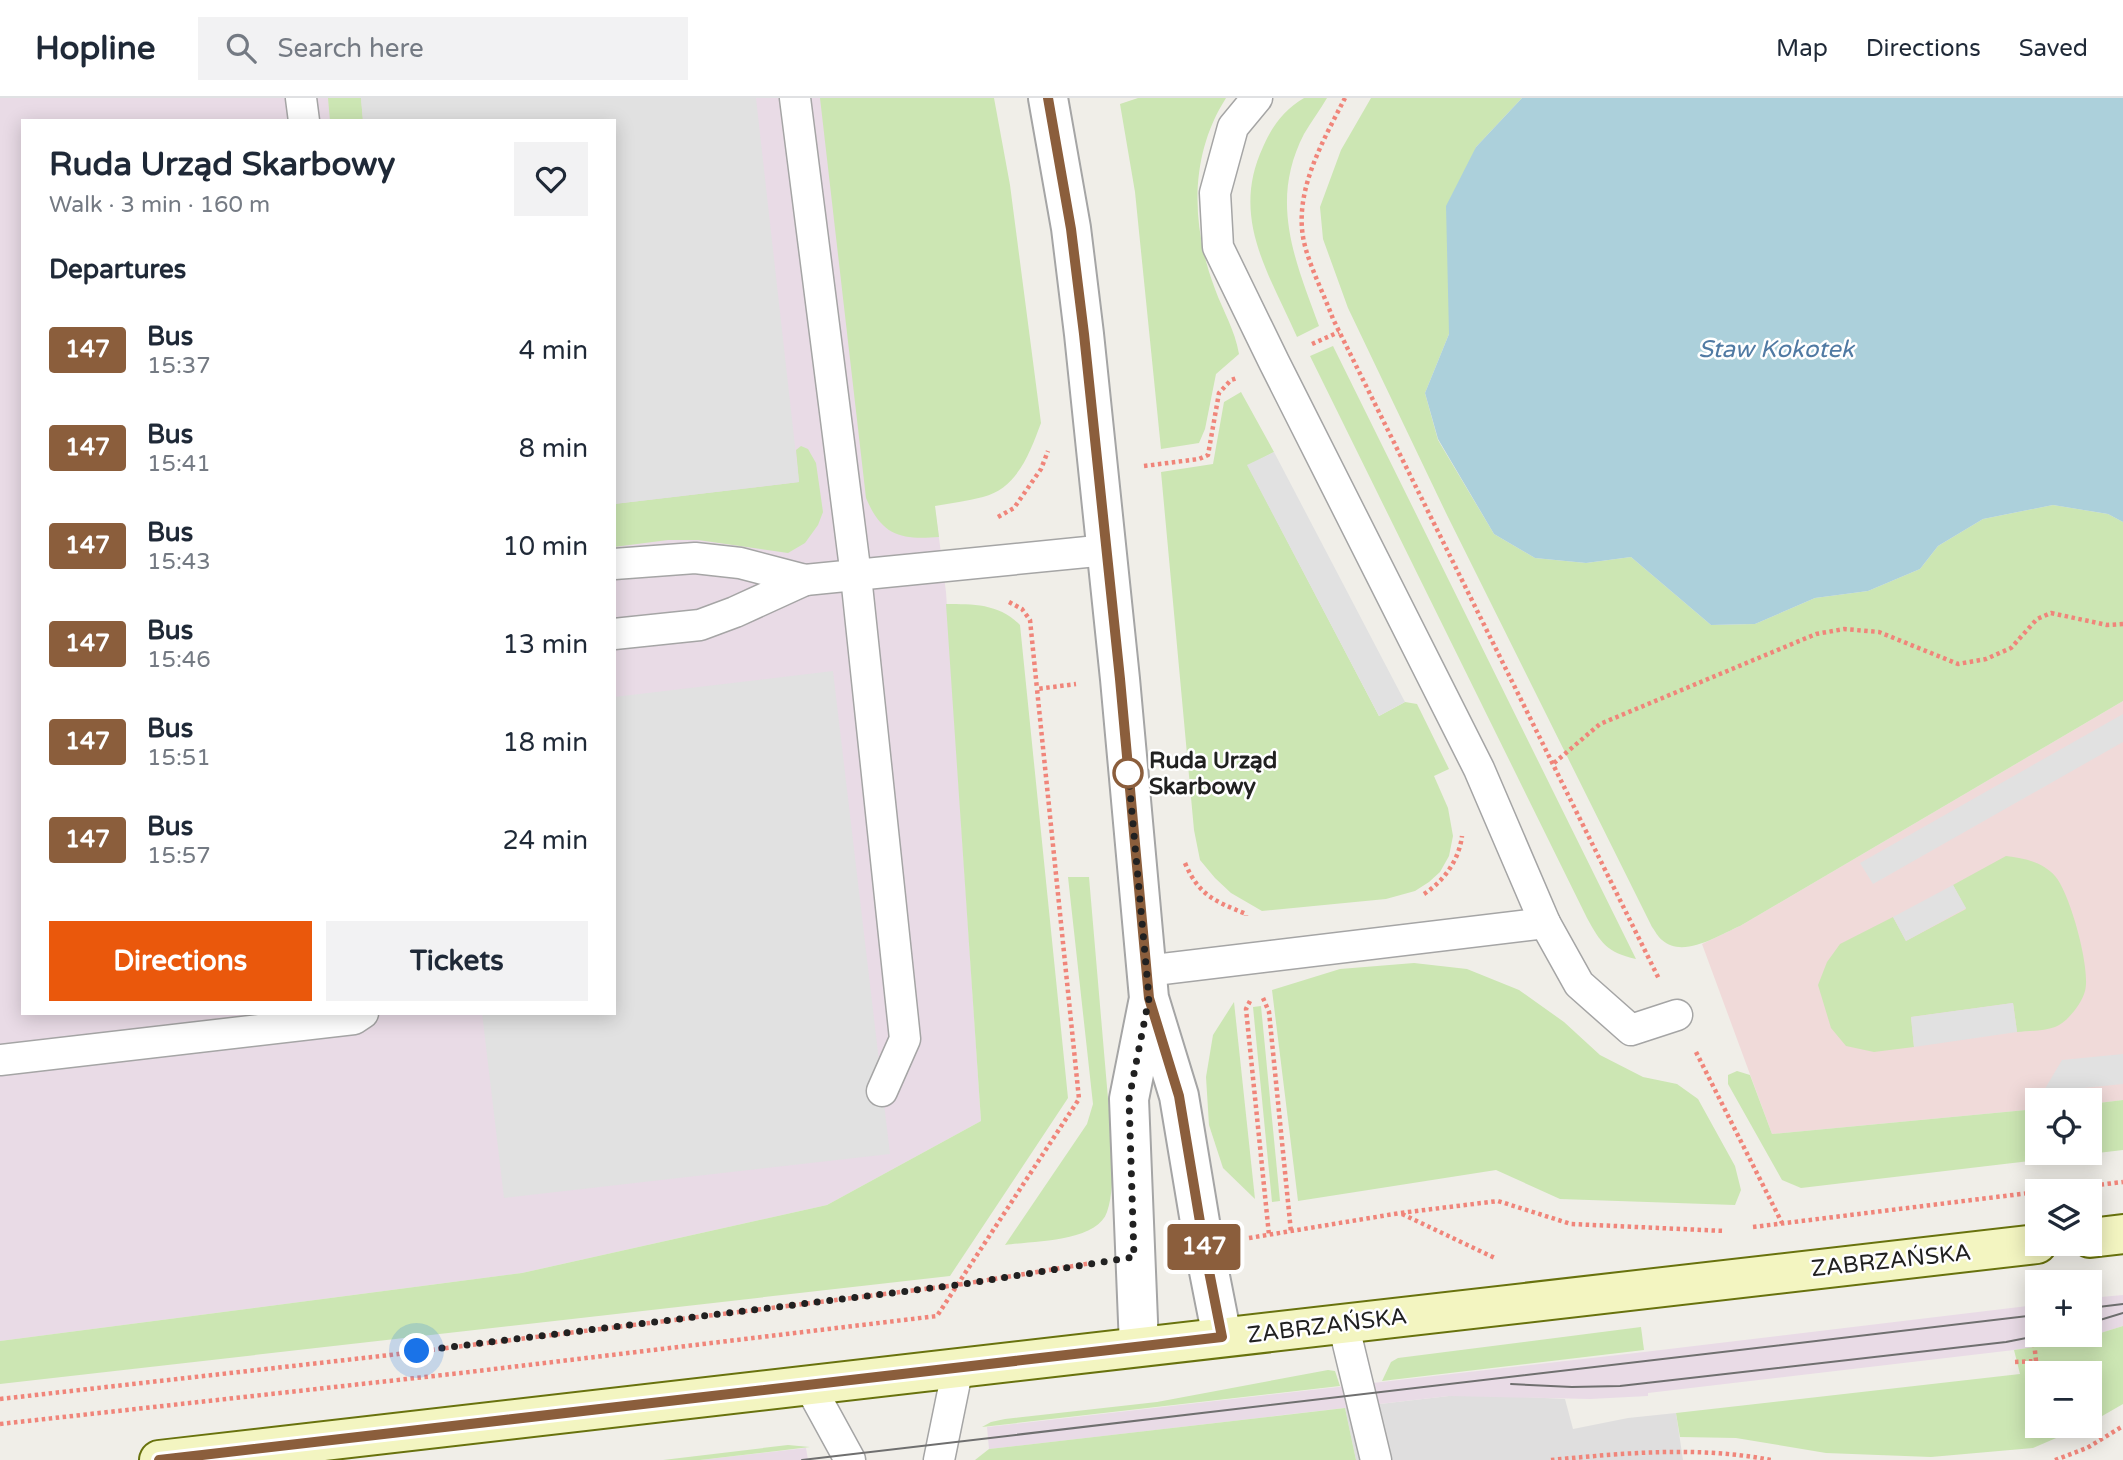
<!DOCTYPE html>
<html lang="en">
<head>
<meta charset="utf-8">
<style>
	:root { --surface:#fff; --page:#f2f2f3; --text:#1f2937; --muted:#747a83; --line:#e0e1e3; --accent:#ea580c }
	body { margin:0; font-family:"Varela Round",sans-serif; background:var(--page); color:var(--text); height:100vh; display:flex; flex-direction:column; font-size:26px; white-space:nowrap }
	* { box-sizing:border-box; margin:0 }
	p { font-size:23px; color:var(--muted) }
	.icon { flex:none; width:38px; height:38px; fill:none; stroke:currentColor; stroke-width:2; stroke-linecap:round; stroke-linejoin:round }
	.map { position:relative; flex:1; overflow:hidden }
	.side { position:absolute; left:21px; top:21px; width:595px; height:896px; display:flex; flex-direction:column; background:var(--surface); border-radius:0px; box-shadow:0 4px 18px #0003 }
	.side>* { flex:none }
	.badge { padding:0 14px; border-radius:5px; font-size:24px; line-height:46px }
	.controls { position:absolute; left:2025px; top:990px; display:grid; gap:14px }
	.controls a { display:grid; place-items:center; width:77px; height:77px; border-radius:0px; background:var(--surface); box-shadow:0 4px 18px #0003; font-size:35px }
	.you { position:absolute; width:35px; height:35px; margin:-18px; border:5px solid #fff; border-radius:50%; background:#1a73e8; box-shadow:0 0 0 10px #1a73e833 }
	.map>.badge { position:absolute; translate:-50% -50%; box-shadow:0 0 0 4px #fff }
	h2 { padding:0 28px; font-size:26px; line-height:63px }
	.round { display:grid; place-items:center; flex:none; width:74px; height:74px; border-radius:0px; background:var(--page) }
	.overview { display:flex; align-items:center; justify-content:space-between; height:119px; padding:0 28px }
	h1 { font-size:33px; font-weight:800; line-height:52px }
	.button { display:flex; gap:14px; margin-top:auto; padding:14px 28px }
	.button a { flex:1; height:80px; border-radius:0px; background:var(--accent); color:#fff; font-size:28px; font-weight:800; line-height:80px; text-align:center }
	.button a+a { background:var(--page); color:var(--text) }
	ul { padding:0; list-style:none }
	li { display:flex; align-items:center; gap:21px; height:98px; padding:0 28px }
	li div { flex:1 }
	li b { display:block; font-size:26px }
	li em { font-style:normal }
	li .badge { min-width:77px; font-weight:700; text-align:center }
	header { display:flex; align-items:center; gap:42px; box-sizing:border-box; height:98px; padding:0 35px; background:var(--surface); border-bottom:2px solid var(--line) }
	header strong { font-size:33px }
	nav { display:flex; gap:38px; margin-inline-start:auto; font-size:24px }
	.search { width:490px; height:63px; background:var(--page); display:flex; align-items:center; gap:18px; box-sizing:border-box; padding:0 24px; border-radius:0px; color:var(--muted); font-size:26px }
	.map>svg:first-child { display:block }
	.residential { fill:#dfdede }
	.commercial { fill:#f0dad9 }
	.industrial { fill:#e9dbe6; fill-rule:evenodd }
	.grass { fill:#cce6b3 }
	.parking { fill:#e1e1e1 }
	.water { fill:#acd0db }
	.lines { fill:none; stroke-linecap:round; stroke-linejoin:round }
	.service-casing { stroke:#a5a5a5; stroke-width:33 }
	.minor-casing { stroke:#a5a5a5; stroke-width:42 }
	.secondary-casing { stroke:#68720d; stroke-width:42 }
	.path { stroke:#f0857a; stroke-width:4.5; stroke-dasharray:3.5 3.5; stroke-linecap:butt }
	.service { stroke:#fff; stroke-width:30 }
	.minor { stroke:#fff; stroke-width:38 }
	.secondary { stroke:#f3f5c1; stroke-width:38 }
	.tram { stroke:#6f6f6f; stroke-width:2 }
	.line-casing { stroke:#fff; stroke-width:16 }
	.line { stroke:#8b5e3c; stroke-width:10 }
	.walk { stroke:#212121; stroke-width:7; stroke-dasharray:0 12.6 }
	.stop-dot { fill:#fff; stroke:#8b5e3c; stroke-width:3.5 }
	.labels { text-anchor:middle; stroke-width:5; stroke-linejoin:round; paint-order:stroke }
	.stop-label { font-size:23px; font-weight:bold; fill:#212121; stroke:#fff; text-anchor:start }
	.street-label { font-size:23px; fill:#212121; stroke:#fff }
	.water-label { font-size:24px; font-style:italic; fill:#507aa3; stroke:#fff }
</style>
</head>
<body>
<header>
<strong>Hopline</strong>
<div class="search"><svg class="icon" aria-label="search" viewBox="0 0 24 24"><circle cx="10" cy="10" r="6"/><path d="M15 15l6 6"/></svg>Search here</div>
<nav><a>Map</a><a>Directions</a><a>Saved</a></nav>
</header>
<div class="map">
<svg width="2123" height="1362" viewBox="0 0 2123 1362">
	<rect width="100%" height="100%" fill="#f0eee8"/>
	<path class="residential" d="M 1487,1297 L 1565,1301 L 1573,1331 L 1628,1320 L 1676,1315 L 1683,1362 L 1356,1362 L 1345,1310 L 1449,1298 Z"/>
	<path class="commercial" d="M 2123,603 L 2123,1002 L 2090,1006 L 2090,1003 L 2037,1003 L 2037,1011 L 1772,1036 L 1702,846 L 1740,828 Z"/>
	<g class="industrial">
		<path d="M 0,0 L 844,0 L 928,355 L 946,494 L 981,1023 L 827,1107 L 522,1175 L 0,1243 ZM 23,23 L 614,23 L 614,915 L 23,915 Z"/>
		<path d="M 2123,1197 L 2123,1228 L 2078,1242 L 2014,1252 L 1648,1295 L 1648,1298 L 1590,1301 L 1449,1298 L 989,1351 L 987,1329 L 1644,1254 L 2037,1207 L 2037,1237 L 2090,1237 L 2090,1200 Z"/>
		<path d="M 806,1350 L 808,1362 L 700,1362 Z"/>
	</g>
	<g class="grass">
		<path d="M 328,0 L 361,0 L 363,23 L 330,23 Z"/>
		<path d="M 820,0 L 994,0 L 1010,87 L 1041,325 C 1030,354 1018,390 983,399 C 967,403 951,405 935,408 L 939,439 C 901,442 882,438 866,400 Z"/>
		<path d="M 1138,0 L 1226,0 C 1189,58 1191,128 1215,191 C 1223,213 1235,232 1239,256 L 1216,276 L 1205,331 L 1199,345 L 1161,351 L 1135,94 L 1120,6 Z"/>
		<path d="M 1304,0 L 1327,0 C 1320,12 1311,24 1304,36 C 1269,104 1295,162 1319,228 L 1297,239 C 1269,175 1230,120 1263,49 C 1272,28 1284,12 1304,0 Z"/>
		<path d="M 1371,0 L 1522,0 L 1476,49 L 1449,173 L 1449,236 L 1425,295 L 1438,342 L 1494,436 L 1535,460 L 1586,465 L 1631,459 L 1711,527 L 1755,526 L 1815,500 L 1868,493 L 1920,471 L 1938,448 L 1983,421 L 2053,407 L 2108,416 L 2123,424 L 2123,603 L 1740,828 C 1719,837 1683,861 1662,842 C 1658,839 1655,833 1652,829 L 1446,415 L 1348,210 L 1323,141 L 1320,109 L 1341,52 Z"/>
		<path d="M 1333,248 L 1636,861 C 1606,854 1601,845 1587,820 L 1310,258 Z"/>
		<path d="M 1241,294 L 1274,354 L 1248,368 L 1379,618 L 1405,604 L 1417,606 L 1449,671 L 1434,678 L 1448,710 L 1453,738 L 1449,758 L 1440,774 L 1429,784 L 1415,793 L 1386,801 L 1262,813 L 1231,795 L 1215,780 L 1200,762 L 1194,732 L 1161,374 L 1213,366 L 1224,304 Z"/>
		<path d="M 801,348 L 808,351 L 816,365 L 823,414 L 818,427 L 805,445 L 788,455 L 698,442 L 668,442 L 614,449 L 614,406 L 799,384 L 796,352 Z"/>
		<path d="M 946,506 C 974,506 1000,506 1020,527 L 1068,1000 L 950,1178 L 0,1286 L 0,1243 L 522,1175 L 827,1107 L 981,1023 Z"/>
		<path d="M 2006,758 C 2024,760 2042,764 2055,778 C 2070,795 2091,871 2085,893 C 2082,905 2067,925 2055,929 C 2044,933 2028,933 2017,934 L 2013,905 L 1911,919 L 1914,949 L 1874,954 L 1846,948 L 1831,930 L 1818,887 L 1827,864 L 1840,846 L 1893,819 L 1906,843 L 1966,811 L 1953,787 Z"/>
		<path d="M 1068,779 L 1089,779 L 1113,1059 C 1112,1077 1113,1097 1107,1114 C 1097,1144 1032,1143 1005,1147 L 1087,1026 L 1093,1006 Z"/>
		<path d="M 1414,865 L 1467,871 L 1519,892 L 1564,924 L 1600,957 L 1643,979 L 1677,986 L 1698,1001 L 1735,1068 L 1741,1092 L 1735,1107 L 1560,1101 L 1496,1072 L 1298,1103 L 1272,892 L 1340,871 Z"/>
		<path d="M 1234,904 L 1255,1101 L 1223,1070 L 1209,1027 L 1206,979 L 1213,937 Z"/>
		<path d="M 1261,908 L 1280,1103 L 1272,1104 L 1253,909 Z"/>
		<path d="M 1737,973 L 1750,977 L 1772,1036 L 2037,1011 L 2037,1055 L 2090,1055 L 2090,1006 L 2123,1002 L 2123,1052 L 1801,1090 L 1782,1082 L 1728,986 L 1728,977 Z"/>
		<path d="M 2123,1228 L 2123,1306 L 2090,1325 L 2090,1276 L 2037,1276 L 2037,1328 L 2084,1328 L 2033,1350 L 1931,1359 L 1826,1355 L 1736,1340 L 1680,1339 L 1676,1315 L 2020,1276 L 2014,1252 L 2078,1242 Z"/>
		<path d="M 1641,1229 L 1644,1252 L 1382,1283 L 1391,1264 L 1398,1260 Z"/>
		<path d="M 1328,1272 L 1335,1273 L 1340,1288 L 982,1329 L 991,1324 L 1005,1321 L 1157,1304 Z"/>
		<path d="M 1345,1310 L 1356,1362 L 975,1362 L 989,1351 Z"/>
		<path d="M 788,1347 L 810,1349 L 700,1362 L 663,1362 Z"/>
	</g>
	<g class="parking">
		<path d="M 361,0 L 756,0 L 799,384 L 614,406 L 614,23 L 363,23 Z"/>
		<path d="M 1274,354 L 1405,604 L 1379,618 L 1247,367 Z"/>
		<path d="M 833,573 L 890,1056 L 504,1100 L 482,915 L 614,915 L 614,599 Z"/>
		<path d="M 2123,616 L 2123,644 L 1873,786 L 1860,765 Z"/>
		<path d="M 1953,787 L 1966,810 L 1906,843 L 1893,819 Z"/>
		<path d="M 2013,905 L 2017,934 L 1914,949 L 1911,919 Z"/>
		<path d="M 2123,956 L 2123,986 L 2043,994 L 2062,962 Z"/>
	</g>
	<path class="water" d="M 1522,0 L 2123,0 L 2123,424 L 2108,416 L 2053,407 L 1983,421 L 1938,448 L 1920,471 L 1868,493 L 1815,500 L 1755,526 L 1711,527 L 1631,459 L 1586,465 L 1535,460 L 1494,436 L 1438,341 L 1425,295 L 1449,236 L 1446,108 L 1476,49 Z"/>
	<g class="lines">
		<defs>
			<g id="service">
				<path d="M 301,0 L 304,23"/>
				<path d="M 795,0 L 856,478 L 905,941 L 882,993"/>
				<path d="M 1257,0 L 1233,29 L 1215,95 L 1218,149 L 1274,264 L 1479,671 L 1545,825"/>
				<path d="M 614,466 L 695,460 L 740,465 L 805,482 L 1107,452"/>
				<path d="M 614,536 L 700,527 L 735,514 L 805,482"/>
				<path d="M 1146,873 L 1545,825 L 1579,886 L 1631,932 L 1677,917"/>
				<path d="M 0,962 L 354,921 L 363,915"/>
				<path d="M 1343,1225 L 1376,1362"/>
				<path d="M 809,1287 L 850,1362"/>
				<path d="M 939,1362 L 958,1269"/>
			</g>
			<g id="minor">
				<path d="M 1048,0 L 1071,130 L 1084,236 L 1120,581 L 1149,900 L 1179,998 L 1204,1148 L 1222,1239"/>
				<path d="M 1139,1248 L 1129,1001 L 1148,905"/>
			</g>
			<g id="secondary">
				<path d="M 2090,1140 L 2123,1136"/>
				<path d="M 159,1362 L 2037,1146"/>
			</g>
		</defs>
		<use href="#service" class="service-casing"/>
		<use href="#minor" class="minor-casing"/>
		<use href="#secondary" class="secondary-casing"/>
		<g class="path">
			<path d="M 1345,0 C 1323,43 1293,94 1304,144 C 1310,170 1324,196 1333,221 L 1659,881"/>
			<path d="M 1312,246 L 1339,234"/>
			<path d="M 1144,368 L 1199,361 L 1208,357 L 1219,295 L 1231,282 L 1237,280"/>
			<path d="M 998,419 L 1014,410 L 1041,371 L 1048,353"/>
			<path d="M 1009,504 L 1022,511 L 1030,522 L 1037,591"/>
			<path d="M 1554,665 L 1600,626 L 1816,536 L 1844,531 L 1879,534 L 1958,566 L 1986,561 L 2011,550 L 2037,521 L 2051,515 L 2107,527 L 2123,526"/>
			<path d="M 1185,765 C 1199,798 1215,803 1246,816 L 1246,818"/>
			<path d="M 1424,796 C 1444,783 1459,762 1462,738"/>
			<path d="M 1263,900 L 1269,914 L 1291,1134"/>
			<path d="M 1250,903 L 1246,911 L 1269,1137"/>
			<path d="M 1696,954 L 1782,1125"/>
			<path d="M 2038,1094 L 2123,1084"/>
			<path d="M 1402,1116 L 1495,1160"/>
			<path d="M 1753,1129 L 2037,1094"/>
			<path d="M 1249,1140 L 1400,1115 L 1498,1103 L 1571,1126 L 1725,1133"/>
			<path d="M 2015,1264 L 2036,1263 L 2029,1196"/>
			<path d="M 0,1301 L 390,1257 L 957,1187 L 1092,1165"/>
			<path d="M 0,1326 L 461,1275 L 937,1218 L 1079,1001 L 1037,591 L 1076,586"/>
			<path d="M 1551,1362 C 1625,1355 1698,1348 1771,1362"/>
			<path d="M 2055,1362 L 2087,1350 L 2123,1328"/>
		</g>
		<use href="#service" class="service"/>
		<use href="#minor" class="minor"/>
		<use href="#secondary" class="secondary"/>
		<g class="tram">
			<path d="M 2090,1210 L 2123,1206"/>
			<path d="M 2090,1225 L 2123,1215"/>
			<path d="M 1511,1286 L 1572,1289 L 1620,1288 L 2006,1244 L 2042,1237"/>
			<path d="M 802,1362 L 2037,1217"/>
		</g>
	</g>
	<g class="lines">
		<defs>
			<path id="line" d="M 159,1362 L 1222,1239 L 1204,1148 L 1179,998 L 1149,900 L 1120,581 L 1084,236 L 1071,131 L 1048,0"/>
		</defs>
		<use href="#line" class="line-casing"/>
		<use href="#line" class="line"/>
		<path class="walk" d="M 417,1253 L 957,1187 L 1134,1159 L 1129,1001 L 1149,900 L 1128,671 L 1128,675"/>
	</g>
	<circle class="stop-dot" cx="1128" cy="675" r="14"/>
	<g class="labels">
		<g class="stop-label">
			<text x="1149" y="670">Ruda Urząd<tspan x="1149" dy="26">Skarbowy</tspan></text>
		</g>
		<g class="street-label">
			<text transform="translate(1891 1162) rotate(-6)" y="8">ZABRZAŃSKA</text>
			<text transform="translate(1327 1227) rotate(-7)" y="8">ZABRZAŃSKA</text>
		</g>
		<g class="water-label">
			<text x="1776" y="259">Staw Kokotek</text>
		</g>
	</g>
</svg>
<div class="controls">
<a><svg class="icon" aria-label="locate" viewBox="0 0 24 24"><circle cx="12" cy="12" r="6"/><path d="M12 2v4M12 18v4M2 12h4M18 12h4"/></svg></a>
<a><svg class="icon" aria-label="layers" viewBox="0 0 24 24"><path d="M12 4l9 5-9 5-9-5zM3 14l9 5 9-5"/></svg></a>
<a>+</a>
<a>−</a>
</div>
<div class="you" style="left:417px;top:1253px"></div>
<b class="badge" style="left:1204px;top:1149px;background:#8b5e3c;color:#fff">147</b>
<section class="side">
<div class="overview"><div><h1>Ruda Urząd Skarbowy</h1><p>Walk · 3 min · 160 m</p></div><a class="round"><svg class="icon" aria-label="heart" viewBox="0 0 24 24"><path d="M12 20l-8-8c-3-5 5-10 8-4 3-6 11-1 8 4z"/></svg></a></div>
<h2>Departures</h2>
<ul>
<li><span class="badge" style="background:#8b5e3c;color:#fff">147</span><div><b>Bus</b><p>15:37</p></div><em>4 min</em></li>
<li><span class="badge" style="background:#8b5e3c;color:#fff">147</span><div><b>Bus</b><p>15:41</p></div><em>8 min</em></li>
<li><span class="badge" style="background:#8b5e3c;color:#fff">147</span><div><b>Bus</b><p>15:43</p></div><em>10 min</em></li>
<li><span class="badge" style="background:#8b5e3c;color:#fff">147</span><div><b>Bus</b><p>15:46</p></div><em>13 min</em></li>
<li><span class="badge" style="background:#8b5e3c;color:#fff">147</span><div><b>Bus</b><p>15:51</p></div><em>18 min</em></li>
<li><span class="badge" style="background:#8b5e3c;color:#fff">147</span><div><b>Bus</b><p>15:57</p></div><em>24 min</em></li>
</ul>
<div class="button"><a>Directions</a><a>Tickets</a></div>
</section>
</div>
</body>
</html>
